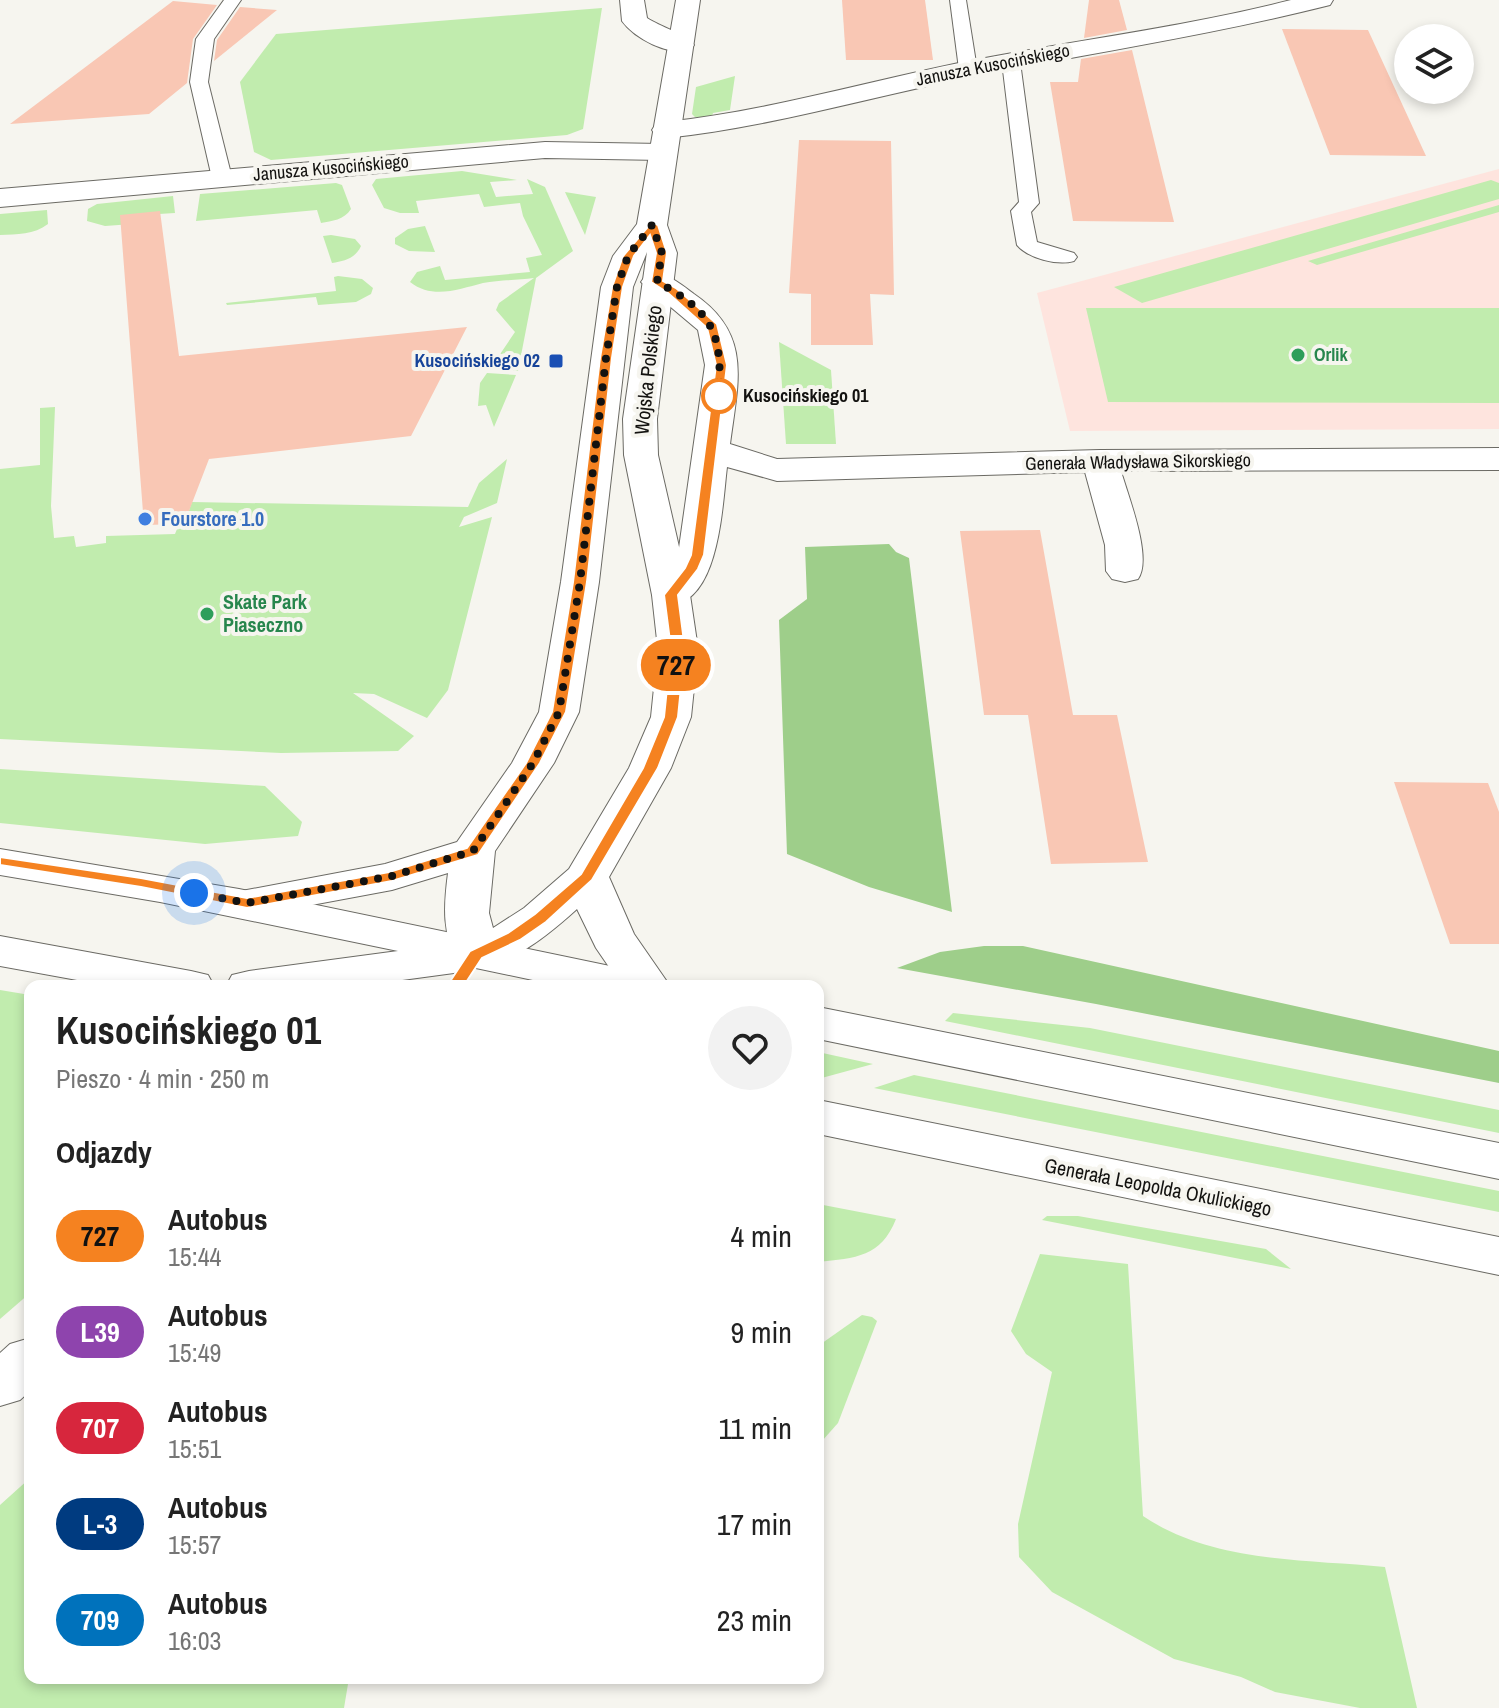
<!DOCTYPE html>
<html lang="pl">
<head>
<meta charset="utf-8">
<style>
	:root { --surface:#fff; --page:#f2f2f2; --text:#222; --muted:#767676 }
	body { margin:0; font-family:"Archivo Narrow",sans-serif; background:var(--page); color:var(--text); height:100vh; display:flex; flex-direction:column; font-size:30px; white-space:nowrap }
	* { box-sizing:border-box; margin:0 }
	p { font-size:26px; color:var(--muted) }
	.icon { flex:none; width:44px; height:44px; fill:none; stroke:currentColor; stroke-width:2; stroke-linecap:round; stroke-linejoin:round }
	.map { position:relative; flex:1; overflow:hidden }
	.side { position:absolute; left:24px; top:980px; width:800px; height:704px; display:flex; flex-direction:column; background:var(--surface); border-radius:16px; box-shadow:0 4px 12px #0003 }
	.side>* { flex:none }
	.badge { padding:0 16px; border-radius:26px; font-size:28px; line-height:52px }
	.buttons { position:absolute; left:1394px; top:24px; display:grid; gap:16px }
	.buttons a { display:grid; place-items:center; width:80px; height:80px; border-radius:50%; background:var(--surface); box-shadow:0 4px 12px #0003; font-size:40px }
	.you { position:absolute; width:40px; height:40px; margin:-20px; border:6px solid #fff; border-radius:50%; background:#1a73e8; box-shadow:0 0 0 12px #1a73e833 }
	.map>.badge { position:absolute; translate:-50% -50%; box-shadow:0 0 0 4px #fff }
	h2 { padding:0 32px; font-size:30px; line-height:72px }
	.round { display:grid; place-items:center; flex:none; width:84px; height:84px; border-radius:42px; background:var(--page) }
	.head { display:flex; align-items:center; justify-content:space-between; height:136px; padding:0 32px }
	h1 { font-size:38px; font-weight:700; line-height:60px }
	ul { padding:0; list-style:none }
	li { display:flex; align-items:center; gap:24px; height:96px; padding:0 32px }
	li div { flex:1 }
	li b { display:block; font-size:30px }
	li em { font-style:normal }
	li .badge { min-width:88px; font-weight:700; text-align:center }
	.map>svg:first-child { display:block }
	.education { fill:#fee4de }
	.green { fill:#c1ecae }
	.forest { fill:#9ece8a }
	.building { fill:#f9c7b4 }
	.lines { fill:none; stroke-linecap:round; stroke-linejoin:round }
	.service-casing { stroke:#6b6a64; stroke-width:2 }
	.minor-casing { stroke:#6b6a64; stroke-width:2 }
	.tertiary-casing { stroke:#6b6a64; stroke-width:2 }
	.secondary-casing { stroke:#6b6a64; stroke-width:2 }
	.primary-casing { stroke:#6b6a64; stroke-width:2 }
	.service { fill:#fff; fill-rule:evenodd }
	.minor { fill:#fff; fill-rule:evenodd }
	.tertiary { fill:#fff; fill-rule:evenodd }
	.secondary { fill:#fff; fill-rule:evenodd }
	.primary { fill:#fff; fill-rule:evenodd }
	.line { fill:#f58220; stroke:#fff; stroke-width:2 }
	.walk { stroke:#131210; stroke-width:8; stroke-dasharray:0 14.4 }
	.leisure-dot { fill:#2e9e5b; stroke:#f6f5ef; stroke-width:3 }
	.transit-dot { fill:#1a4fb4; stroke:#f6f5ef; stroke-width:3 }
	.stop-dot { fill:#fff; stroke:#f58220; stroke-width:4 }
	.shop-dot { fill:#3f7fe0; stroke:#f6f5ef; stroke-width:3 }
	.labels { text-anchor:middle; stroke-width:8; stroke-linejoin:round; paint-order:stroke }
	.far-street-label { font-size:18px; fill:#131210; stroke:#f6f5ef }
	.far-leisure-label { font-size:18px; font-weight:bold; fill:#27864d; stroke:#f6f5ef; text-anchor:start }
	.far-transit-label { font-size:18px; font-weight:bold; fill:#164399; stroke:#f6f5ef; text-anchor:end }
	.far-stop-label { font-size:18px; font-weight:bold; fill:#131210; stroke:#f6f5ef; text-anchor:start }
	.street-label { font-size:20px; fill:#131210; stroke:#f6f5ef }
	.shop-label { font-size:20px; font-weight:bold; fill:#366cbe; stroke:#f6f5ef; text-anchor:start }
	.leisure-label { font-size:20px; font-weight:bold; fill:#27864d; stroke:#f6f5ef; text-anchor:start }
</style>
</head>
<body>
<div class="map">
<svg width="1499" height="1708" viewBox="0 0 1499 1708">
	<rect width="100%" height="100%" fill="#f6f5ef"/>
	<path class="education" d="M 1499,169 L 1499,429 L 1070,431 L 1037,293 Z"/>
	<g class="green">
		<path d="M 602,8 L 583,129 L 567,135 L 271,160 L 254,152 L 240,82 L 276,34 Z"/>
		<path d="M 735,76 L 730,110 L 713,113 L 711,119 L 695,117 L 692,114 L 696,87 Z"/>
		<path d="M 462,171 L 517,180 L 490,182 L 496,197 L 533,194 L 527,179 L 545,187 L 573,251 L 536,278 L 518,371 L 490,369 L 515,332 L 496,310 L 499,303 L 534,278 C 518,280 499,280 483,283 C 459,289 433,300 410,282 L 417,272 L 440,266 L 445,280 L 530,272 L 526,258 L 542,255 L 523,216 L 520,203 L 484,207 L 479,194 L 416,201 L 419,213 L 400,213 L 384,208 L 372,185 L 376,179 Z"/>
		<path d="M 1491,180 L 1499,183 L 1499,199 L 1142,303 L 1114,287 Z"/>
		<path d="M 336,183 L 342,185 L 351,209 C 344,220 332,221 321,223 L 317,210 L 196,221 L 200,194 Z"/>
		<path d="M 565,192 L 596,197 L 585,235 Z"/>
		<path d="M 173,196 L 175,213 L 159,214 L 160,222 L 105,226 L 87,221 L 88,209 L 97,204 Z"/>
		<path d="M 1499,205 L 1499,212 L 1317,265 L 1308,261 Z"/>
		<path d="M 47,210 L 48,224 C 34,235 17,234 0,235 L 0,214 Z"/>
		<path d="M 425,226 L 435,252 L 409,251 L 395,244 L 395,238 L 408,229 Z"/>
		<path d="M 331,235 L 355,239 L 361,246 C 355,259 344,261 332,263 L 323,236 Z"/>
		<path d="M 338,276 L 362,279 L 373,288 L 371,294 L 356,302 L 318,305 L 316,297 L 227,305 L 226,303 L 336,291 L 334,277 Z"/>
		<path d="M 1086,308 L 1499,308 L 1499,403 L 1108,402 Z"/>
		<path d="M 779,342 L 831,370 L 836,444 L 786,444 Z"/>
		<path d="M 487,373 L 516,375 L 494,427 L 486,405 L 478,406 L 480,383 Z"/>
		<path d="M 55,407 L 51,506 L 54,538 L 74,536 L 76,547 L 106,543 L 106,536 L 175,534 L 179,524 L 184,524 L 192,502 L 468,507 L 479,483 L 507,459 L 497,503 L 464,517 L 459,527 L 492,517 L 448,690 L 427,718 L 374,694 L 353,693 L 414,736 L 398,751 L 281,753 L 0,739 L 0,469 L 40,465 L 40,408 Z"/>
		<path d="M 0,769 L 265,786 L 302,822 L 298,836 L 205,844 L 0,823 Z"/>
		<path d="M 0,990 L 30,995 L 30,1293 L 0,1319 Z"/>
		<path d="M 953,1013 L 1090,1028 L 1499,1110 L 1499,1133 L 945,1021 Z"/>
		<path d="M 818,1052 L 873,1064 L 818,1079 Z"/>
		<path d="M 914,1075 L 1499,1191 L 1499,1212 L 874,1088 Z"/>
		<path d="M 818,1204 L 896,1219 C 881,1257 856,1258 818,1262 Z"/>
		<path d="M 1047,1216 L 1078,1216 L 1266,1249 L 1291,1269 L 1042,1220 Z"/>
		<path d="M 1040,1254 L 1128,1264 L 1143,1516 C 1213,1563 1303,1559 1385,1567 L 1417,1708 L 1360,1708 L 1275,1692 L 1241,1677 L 1174,1659 L 1052,1592 L 1019,1557 L 1018,1524 L 1052,1372 L 1026,1354 L 1011,1331 Z"/>
		<path d="M 862,1315 L 872,1317 L 877,1321 L 838,1423 L 822,1441 L 818,1441 L 818,1346 Z"/>
		<path d="M 30,1478 L 30,1678 L 349,1678 L 344,1708 L 0,1708 L 0,1505 Z"/>
	</g>
	<g class="forest">
		<path d="M 889,544 L 896,552 L 909,558 L 952,912 L 869,887 L 787,854 L 779,620 L 807,599 L 805,547 Z"/>
		<path d="M 984,946 L 1023,946 L 1499,1051 L 1499,1083 L 1096,1004 L 897,968 L 940,952 Z"/>
	</g>
	<g class="building">
		<path d="M 842,0 L 925,0 L 933,60 L 846,60 Z"/>
		<path d="M 1089,0 L 1119,0 L 1127,30 L 1084,38 Z"/>
		<path d="M 173,1 L 217,5 L 193,39 L 187,83 L 149,114 L 10,124 Z"/>
		<path d="M 240,7 L 277,10 L 214,61 L 217,40 Z"/>
		<path d="M 1282,29 L 1368,30 L 1426,156 L 1330,155 Z"/>
		<path d="M 1132,50 L 1174,222 L 1073,221 L 1050,82 L 1078,82 L 1081,59 Z"/>
		<path d="M 799,140 L 891,141 L 894,295 L 870,294 L 873,345 L 811,345 L 811,294 L 789,293 Z"/>
		<path d="M 160,211 L 179,356 L 467,327 L 411,436 L 209,459 L 184,524 L 144,525 L 120,215 Z"/>
		<path d="M 1040,530 L 1073,715 L 1117,715 L 1148,862 L 1051,864 L 1028,715 L 1042,715 L 984,715 L 960,531 Z"/>
		<path d="M 1394,782 L 1488,783 L 1499,812 L 1499,944 L 1450,944 Z"/>
	</g>
	<g class="lines">
		<defs>
			<g id="service">
				<path d="M 224,0 L 241,0 L 214,39 L 208,82 L 232,178 L 222,184 L 212,178 L 190,82 L 196,39 Z"/>
				<path d="M 950,0 L 966,0 L 977,69 L 974,73 L 962,73 L 959,69 Z"/>
				<path d="M 1011,57 L 1020,62 L 1039,203 L 1031,212 L 1037,242 L 1074,253 L 1077,257 L 1074,261 C 1057,266 1028,258 1017,245 L 1011,211 L 1019,202 L 1002,62 Z"/>
			</g>
			<g id="minor">
				<path d="M 620,0 L 644,0 L 647,18 C 659,26 687,35 694,45 L 690,50 C 669,56 635,39 622,21 Z"/>
				<path d="M 1291,0 L 1333,0 L 1330,5 C 1211,35 1091,53 971,77 C 869,97 770,127 666,138 L 656,136 L 652,130 L 656,124 L 666,122 C 769,111 868,81 969,61 C 1076,40 1185,27 1291,0 Z"/>
				<path d="M 545,142 L 662,144 L 672,146 L 676,152 L 672,158 L 662,160 L 545,158 L 0,207 L 0,189 Z"/>
				<path d="M 657,273 C 671,276 682,285 694,294 C 753,334 738,382 730,444 L 777,459 L 1100,450 L 1499,448 L 1499,470 L 1121,471 C 1128,496 1153,558 1138,579 L 1125,582 L 1112,579 L 1106,571 L 1105,545 L 1085,472 L 777,481 L 727,467 C 722,507 719,618 658,603 L 652,595 L 678,555 L 705,365 L 698,330 L 641,282 L 646,275 Z"/>
			</g>
			<path id="tertiary" d="M 676,0 L 700,0 L 667,225 L 677,253 L 657,419 L 658,455 L 690,595 L 698,649 L 691,717 L 671,768 L 609,877 L 634,934 L 670,986 L 622,986 L 596,948 L 577,909 C 547,936 502,975 460,964 C 441,936 444,904 448,873 L 392,890 L 247,917 L 231,913 L 224,903 L 231,893 L 385,864 L 457,842 L 512,763 L 539,712 L 561,582 L 601,287 L 613,256 L 637,224 ZM 647,252 L 623,419 L 624,455 L 652,595 L 658,649 L 651,717 L 629,768 L 569,869 L 524,908 L 493,928 L 489,913 L 495,851 L 554,763 L 579,712 L 599,582 L 633,287 Z"/>
			<g id="secondary">
				<path d="M 0,849 L 239,889 L 634,971 L 651,975 L 657,986 L 561,986 L 471,967 L 454,973 L 358,986 L 226,986 L 232,975 L 249,971 L 398,951 L 160,902 L 0,875 Z"/>
				<path d="M 0,936 L 191,971 L 208,975 L 214,986 L 110,986 L 0,966 Z"/>
				<path d="M 818,1007 L 1499,1143 L 1499,1179 L 818,1039 Z"/>
				<path d="M 818,1100 L 1499,1237 L 1499,1275 L 818,1134 Z"/>
			</g>
			<path id="primary" d="M 30,1338 L 30,1391 L 20,1400 L 0,1406 L 0,1353 L 10,1344 Z"/>
		</defs>
		<use href="#service" class="service-casing"/>
		<use href="#minor" class="minor-casing"/>
		<use href="#tertiary" class="tertiary-casing"/>
		<use href="#secondary" class="secondary-casing"/>
		<use href="#primary" class="primary-casing"/>
		<use href="#service" class="service"/>
		<use href="#minor" class="minor"/>
		<use href="#tertiary" class="tertiary"/>
		<use href="#secondary" class="secondary"/>
		<use href="#primary" class="primary"/>
	</g>
	<path class="line" d="M 652,222 L 658,225 L 667,253 L 663,281 L 676,288 L 717,324 L 727,365 L 704,555 L 698,569 L 678,595 L 685,649 L 678,717 L 658,768 L 592,880 L 546,922 L 520,940 L 482,958 L 461,990 L 450,990 L 447,986 L 470,951 L 508,933 L 535,914 L 581,874 L 643,768 L 664,717 L 671,649 L 664,595 L 685,568 L 691,555 L 716,365 L 707,328 L 668,293 L 651,282 L 656,253 L 650,235 L 634,256 L 623,287 L 612,358 L 587,582 L 566,712 L 540,763 L 478,855 L 392,881 L 247,908 L 141,887 L 0,865 L 0,857 L 141,878 L 247,898 L 389,872 L 467,848 L 526,763 L 552,712 L 573,582 L 600,358 L 612,287 L 623,256 Z"/>
	<g class="lines">
		<path class="walk" d="M 194,893 L 247,903 L 392,876 L 473,851 L 506,803 L 533,763 L 559,712 L 580,582 L 606,358 L 617,287 L 628,256 L 652,225 L 662,253 L 657,282 C 716,313 722,336 719,396"/>
	</g>
	<g class="leisure-dot">
		<circle cx="1298" cy="355" r="8"/>
		<circle cx="207" cy="614" r="8"/>
	</g>
	<rect class="transit-dot" x="548" y="353" width="16" height="16" rx="4"/>
	<circle class="stop-dot" cx="719" cy="396" r="16"/>
	<circle class="shop-dot" cx="145" cy="519" r="8"/>
	<g class="labels">
		<g class="far-street-label">
			<text transform="translate(993 65) rotate(-11)" y="6">Janusza Kusocińskiego</text>
			<text transform="translate(331 168) rotate(-5)" y="6">Janusza Kusocińskiego</text>
			<text transform="translate(1138 462) rotate(-1)" y="6">Generała Władysława Sikorskiego</text>
		</g>
		<g class="far-leisure-label">
			<text x="1314" y="361">Orlik</text>
		</g>
		<g class="far-transit-label">
			<text x="540" y="367">Kusocińskiego 02</text>
		</g>
		<g class="far-stop-label">
			<text x="743" y="402">Kusocińskiego 01</text>
		</g>
		<g class="street-label">
			<text transform="translate(648 370) rotate(-84)" y="7">Wojska Polskiego</text>
			<text transform="translate(1158 1187) rotate(11)" y="7">Generała Leopolda Okulickiego</text>
		</g>
		<g class="shop-label">
			<text x="161" y="526">Fourstore 1.0</text>
		</g>
		<g class="leisure-label">
			<text x="223" y="609">Skate Park<tspan x="223" dy="23">Piaseczno</tspan></text>
		</g>
	</g>
</svg>
<div class="buttons">
<a><svg class="icon" aria-label="layers" viewBox="0 0 24 24"><path d="M12 4l9 5-9 5-9-5zM3 14l9 5 9-5"/></svg></a>
</div>
<div class="you" style="left:194px;top:893px"></div>
<b class="badge" style="left:676px;top:665px;background:#f58220;color:#111">727</b>
<section class="side">
<div class="head"><div><h1>Kusocińskiego 01</h1><p>Pieszo · 4 min · 250 m</p></div><a class="round"><svg class="icon" aria-label="heart" viewBox="0 0 24 24"><path d="M12 20l-8-8c-3-5 5-10 8-4 3-6 11-1 8 4z"/></svg></a></div>
<h2>Odjazdy</h2>
<ul>
<li><span class="badge" style="background:#f58220;color:#111">727</span><div><b>Autobus</b><p>15:44</p></div><em>4 min</em></li>
<li><span class="badge" style="background:#8e44ad;color:#fff">L39</span><div><b>Autobus</b><p>15:49</p></div><em>9 min</em></li>
<li><span class="badge" style="background:#d7263d;color:#fff">707</span><div><b>Autobus</b><p>15:51</p></div><em>11 min</em></li>
<li><span class="badge" style="background:#003b80;color:#fff">L-3</span><div><b>Autobus</b><p>15:57</p></div><em>17 min</em></li>
<li><span class="badge" style="background:#0072bc;color:#fff">709</span><div><b>Autobus</b><p>16:03</p></div><em>23 min</em></li>
</ul>
</section>
</div>
</body>
</html>
